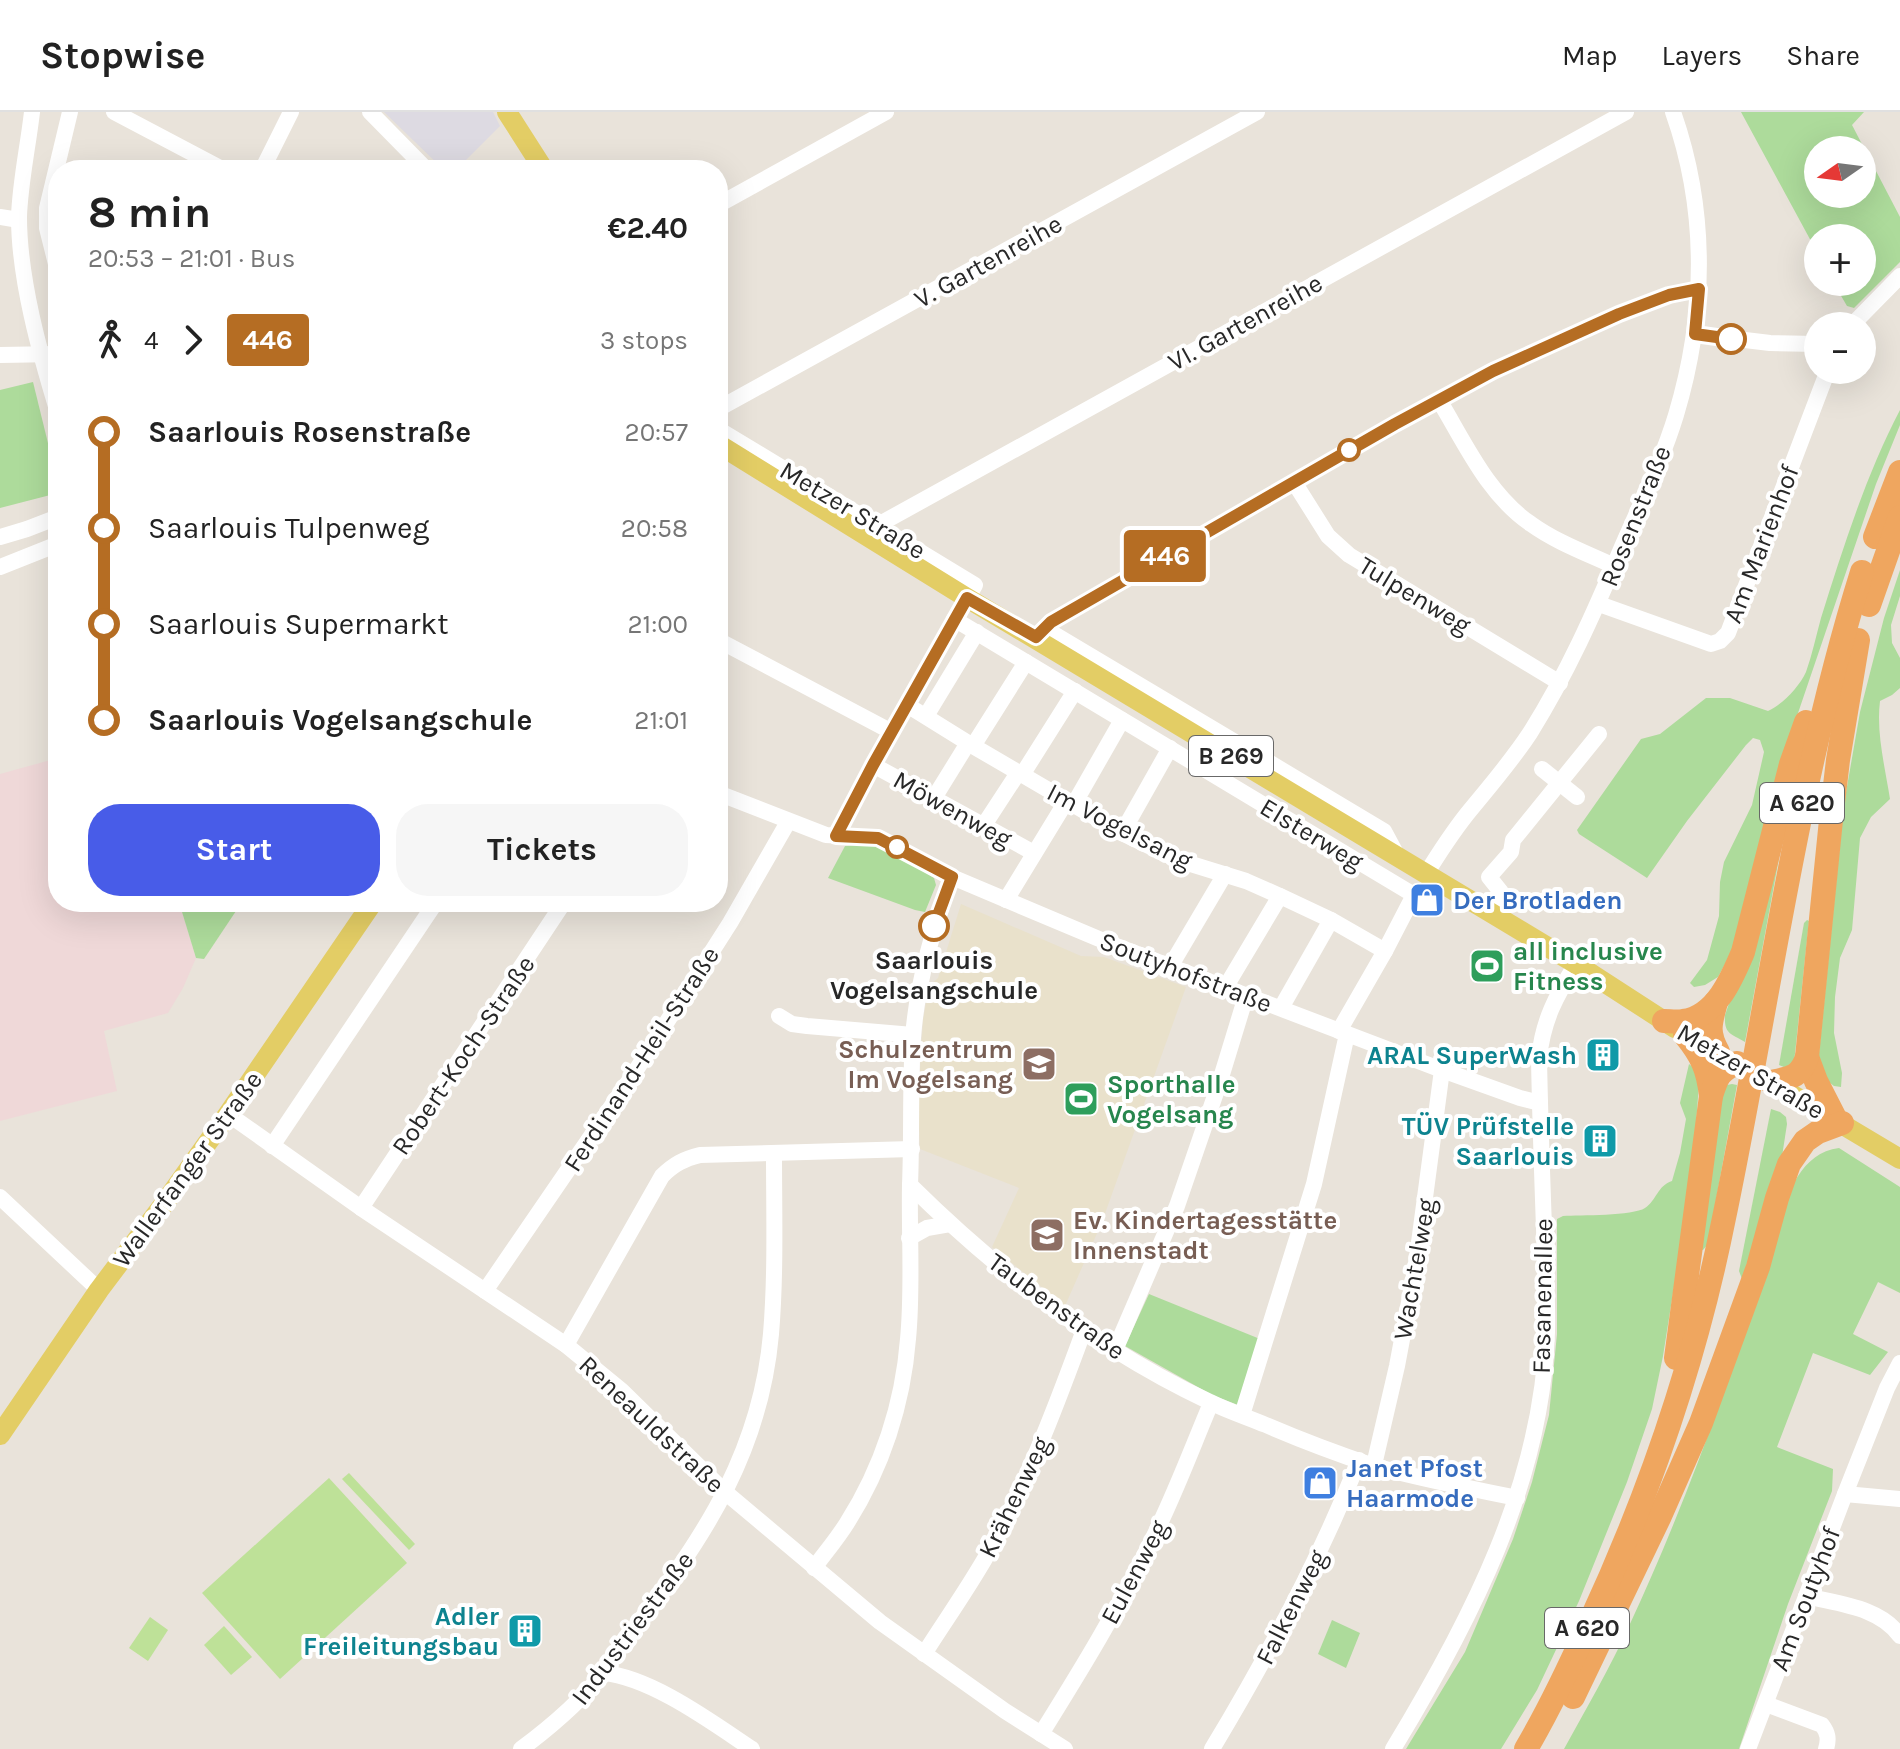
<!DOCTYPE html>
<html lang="en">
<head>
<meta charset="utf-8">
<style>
	:root { --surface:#fff; --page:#f6f6f6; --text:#222; --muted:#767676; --line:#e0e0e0; --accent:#485ce8 }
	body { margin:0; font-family:Karla,sans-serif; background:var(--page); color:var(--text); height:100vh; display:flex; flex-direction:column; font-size:30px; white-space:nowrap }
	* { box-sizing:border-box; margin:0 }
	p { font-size:26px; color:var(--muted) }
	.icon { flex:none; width:44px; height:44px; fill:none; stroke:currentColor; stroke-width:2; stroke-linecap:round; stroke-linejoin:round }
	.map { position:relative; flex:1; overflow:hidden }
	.panel { position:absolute; left:48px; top:48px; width:680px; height:752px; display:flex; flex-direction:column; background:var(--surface); border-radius:32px; box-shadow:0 8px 32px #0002 }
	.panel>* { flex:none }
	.badge { padding:0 16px; border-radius:6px; font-size:28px; line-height:52px }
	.needle { width:52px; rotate:256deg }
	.fabs { position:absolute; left:1804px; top:24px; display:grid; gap:16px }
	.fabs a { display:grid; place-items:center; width:72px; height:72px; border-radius:50%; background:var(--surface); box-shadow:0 8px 32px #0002; font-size:40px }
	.map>.badge { position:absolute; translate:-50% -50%; box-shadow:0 0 0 4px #fff }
	.legs { display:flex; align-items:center; gap:12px; height:88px; padding:0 40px; font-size:26px }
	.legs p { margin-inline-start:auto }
	.head { display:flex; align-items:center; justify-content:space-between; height:136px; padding:0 40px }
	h1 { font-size:44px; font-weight:700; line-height:60px }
	.button { display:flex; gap:16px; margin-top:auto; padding:16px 40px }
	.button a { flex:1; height:92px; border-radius:32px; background:var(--accent); color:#fff; font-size:32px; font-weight:700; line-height:92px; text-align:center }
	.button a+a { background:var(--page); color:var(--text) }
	ul { padding:0 40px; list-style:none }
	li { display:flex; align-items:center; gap:28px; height:96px; font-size:30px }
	li i { display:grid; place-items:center; width:12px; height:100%; margin:0 10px; background:currentColor }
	li i::after { content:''; width:20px; height:20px; margin:-10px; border:6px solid; border-radius:50%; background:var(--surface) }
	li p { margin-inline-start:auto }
	li:first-child i { background:linear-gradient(#0000 50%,currentColor 0) }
	li:last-child i { background:linear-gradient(currentColor 50%,#0000 0) }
	header { display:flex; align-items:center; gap:48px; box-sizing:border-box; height:112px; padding:0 40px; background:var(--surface); border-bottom:2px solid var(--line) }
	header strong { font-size:38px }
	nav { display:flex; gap:44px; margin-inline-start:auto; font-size:28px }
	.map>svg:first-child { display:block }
	.industrial { fill:#dddae2 }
	.education { fill:#e9e1cb }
	.medical { fill:#efd8d8 }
	.green { fill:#addb9b; fill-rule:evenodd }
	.pitch { fill:#bee198 }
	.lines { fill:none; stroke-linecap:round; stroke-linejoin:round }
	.minor { stroke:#fff; stroke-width:16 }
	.major { stroke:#e3cd65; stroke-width:20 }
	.highway { stroke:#efa65f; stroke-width:24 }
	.line-1-casing { stroke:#fff; stroke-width:18 }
	.line-1 { stroke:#b56d23; stroke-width:12 }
	.stop-1-dot { fill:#fff; stroke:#b56d23; stroke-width:4 }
	.labels { text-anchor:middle; stroke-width:8; stroke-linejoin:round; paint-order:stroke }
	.shield { fill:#fff; stroke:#686868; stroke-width:2 }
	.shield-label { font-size:24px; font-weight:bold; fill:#282828 }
	.street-label { font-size:26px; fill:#282828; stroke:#fff }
	.shop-label { font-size:26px; font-weight:bold; fill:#366cbe; stroke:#fff; text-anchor:start }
	.leisure-label { font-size:26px; font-weight:bold; fill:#27864d; stroke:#fff; text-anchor:start }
	.stop-label { font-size:26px; font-weight:bold; fill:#282828; stroke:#fff }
	.education-label { font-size:26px; font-weight:bold; fill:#785e54; stroke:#fff; text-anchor:end }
	.culture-label { font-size:26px; font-weight:bold; fill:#0d838f; stroke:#fff; text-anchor:end }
</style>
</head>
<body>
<header>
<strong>Stopwise</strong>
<nav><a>Map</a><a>Layers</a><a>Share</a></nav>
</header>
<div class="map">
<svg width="1900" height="1637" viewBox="0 0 1900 1637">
	<rect width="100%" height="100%" fill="#e9e3da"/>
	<path class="industrial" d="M 384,0 L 493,0 L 500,14 L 456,58 L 444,58 Z"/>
	<path class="education" d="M 961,792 L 1081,844 L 1104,845 L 1186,875 L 1102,1110 L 1065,1194 L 992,1135 L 1019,1076 L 920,1037 L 918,988 L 923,908 L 929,874 L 938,866 Z"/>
	<path class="medical" d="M 58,646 L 58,790 L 179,790 L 196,846 L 183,876 L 168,901 L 104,919 L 117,979 L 0,1009 L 0,662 Z"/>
	<g class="green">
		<path d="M 1741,0 L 1864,0 L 1852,13 L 1900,105 L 1900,150 L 1854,196 L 1847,194 L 1833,170 L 1862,170 L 1862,126 L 1818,126 L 1818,142 ZM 1818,38 L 1862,38 L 1862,82 L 1818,82 Z"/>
		<path d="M 33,270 L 58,372 L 58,381 L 0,396 L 0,278 Z"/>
		<path d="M 1900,298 L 1900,313 L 1876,372 L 1781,651 L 1735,834 L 1718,865 L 1705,873 L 1694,875 L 1690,871 L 1707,848 L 1719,804 L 1720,770 L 1724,750 L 1752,693 L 1764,640 L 1760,628 L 1753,626 L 1746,633 L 1687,709 L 1647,766 L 1579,722 L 1577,718 L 1641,627 L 1660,622 L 1706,586 L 1730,586 L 1768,599 C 1783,592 1799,575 1806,560 C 1812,543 1816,524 1821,506 C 1843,436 1866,363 1900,298 Z"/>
		<path d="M 1900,458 L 1900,484 L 1891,513 L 1892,531 L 1900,546 L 1900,576 L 1892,583 L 1880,589 C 1876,621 1885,655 1890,687 L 1871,705 L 1860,726 L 1852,818 L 1840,846 L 1835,885 L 1834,921 L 1842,961 L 1841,975 L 1834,974 L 1825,967 L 1818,951 L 1844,692 L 1860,600 L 1884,506 Z"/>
		<path d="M 869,731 L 885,735 L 934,766 L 936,773 L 925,800 L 915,798 L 828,766 L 845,734 Z"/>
		<path d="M 1779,746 L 1775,768 L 1745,930 C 1730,921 1724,922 1725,903 Z"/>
		<path d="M 179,790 L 242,790 L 204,847 L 196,846 Z"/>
		<path d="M 1807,808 L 1809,809 L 1794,951 L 1786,956 L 1779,953 L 1804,811 Z"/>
		<path d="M 1689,952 L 1695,957 L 1699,971 L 1693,1055 L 1663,1244 L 1652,1297 L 1627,1370 L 1579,1489 L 1537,1578 L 1501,1637 L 1406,1637 L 1465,1540 L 1513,1427 L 1532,1370 L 1549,1303 L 1557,1222 L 1557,1107 L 1563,1104 C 1580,1103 1633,1104 1645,1096 C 1657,1088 1657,1074 1672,1069 L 1680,1041 L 1686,1007 L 1680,991 Z"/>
		<path d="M 1732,972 L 1737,973 L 1708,1132 L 1703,1138 L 1699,1138 L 1722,979 L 1727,973 Z"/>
		<path d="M 1771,997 L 1780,1000 L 1786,1005 L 1787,1012 L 1781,1051 L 1742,1167 L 1739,1159 Z"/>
		<path d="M 1839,1036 L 1900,1075 L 1900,1181 L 1878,1170 L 1853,1222 L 1888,1240 L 1870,1263 L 1813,1241 L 1777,1335 L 1833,1357 L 1832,1379 L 1788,1492 L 1739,1637 L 1564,1637 C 1586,1597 1610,1556 1629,1514 C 1689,1385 1736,1252 1777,1116 C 1787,1083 1800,1041 1839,1036 Z"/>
		<path d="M 1149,1182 L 1260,1227 L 1238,1293 L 1212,1283 L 1125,1234 Z"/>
		<path d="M 1332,1508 L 1360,1521 L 1346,1556 L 1318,1542 Z"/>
	</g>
	<g class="pitch">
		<path d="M 349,1361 L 415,1432 L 409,1438 L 342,1367 Z"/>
		<path d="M 329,1366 L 407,1451 L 280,1567 L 202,1481 Z"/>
		<path d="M 150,1505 L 168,1518 L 148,1549 L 129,1536 Z"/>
		<path d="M 224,1514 L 252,1545 L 231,1563 L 204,1533 Z"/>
	</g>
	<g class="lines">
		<g class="minor">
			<path d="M 32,0 C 28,35 20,71 19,105 C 19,167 40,242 58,301"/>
			<path d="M 114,0 L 224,58"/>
			<path d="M 370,0 L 427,58"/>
			<path d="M 262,58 L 291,0"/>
			<path d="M 718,93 L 886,0"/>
			<path d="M 0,105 L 19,108"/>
			<path d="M 58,160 L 47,116 L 47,96 L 70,0"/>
			<path d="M 1851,214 L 1900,164"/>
			<path d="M 1695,222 L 1770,231 L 1818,232"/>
			<path d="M 0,243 L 58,242"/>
			<path d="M 1439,288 C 1465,331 1488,383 1531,412 C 1556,430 1586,441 1614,454"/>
			<path d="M 718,297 L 1257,0"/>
			<path d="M 718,317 L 975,473 L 873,653 L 836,724"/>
			<path d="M 1294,370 L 1328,424 L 1349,443 L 1560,571"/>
			<path d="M 868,423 L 878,413 L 1626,0"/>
			<path d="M 0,425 L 27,417 L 58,405"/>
			<path d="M 0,455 L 58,432"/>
			<path d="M 1599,492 L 1711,532 L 1720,529 L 1728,521 L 1828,258"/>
			<path d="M 954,507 L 1414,783 L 1385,839 L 1339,919"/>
			<path d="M 1044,516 L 1384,719 L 1398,745"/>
			<path d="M 1036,525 L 1051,510 L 1395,312 L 1493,259 L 1619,202 L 1669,183 L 1699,177"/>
			<path d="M 718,528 L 892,620"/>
			<path d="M 907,593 L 973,634 L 1122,721 L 1178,748 L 1246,769 L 1280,784 L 1331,808 L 1385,839"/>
			<path d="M 926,604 L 977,520"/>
			<path d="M 973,634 L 1026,550"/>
			<path d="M 873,653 L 1034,741"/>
			<path d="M 1542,657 L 1577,685"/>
			<path d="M 1022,663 L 1075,579"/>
			<path d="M 718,681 L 826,723 L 878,726 L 952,765 L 1111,832 L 1442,958 L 1520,986 L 1540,991"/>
			<path d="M 934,686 L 968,631"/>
			<path d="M 1074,692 L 1122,608"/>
			<path d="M 984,713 L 1018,661"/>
			<path d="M 1122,721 L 1170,636"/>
			<path d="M 1426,762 C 1439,741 1452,721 1467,702 C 1489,675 1511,650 1530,621 C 1567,562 1594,501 1621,437 C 1640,393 1662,349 1676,303 C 1706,203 1708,99 1673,0"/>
			<path d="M 952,765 C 933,817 917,870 913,926 C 910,975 912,1024 910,1073 C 998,1160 1097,1237 1210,1290 C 1228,1299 1247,1305 1266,1313 C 1301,1328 1338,1342 1374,1354 C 1421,1367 1469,1376 1517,1386"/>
			<path d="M 1006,788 L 1067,688"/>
			<path d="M 1488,799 L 1501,780 L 1489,765 L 1511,740 L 1513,728 L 1599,622"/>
			<path d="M 1170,855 L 1225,762"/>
			<path d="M 1225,876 L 1280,784"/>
			<path d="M 1281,896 L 1331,808"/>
			<path d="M 779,904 L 792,912 L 807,914 L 913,923"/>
			<path d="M 228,1002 L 361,1096 L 566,1233 L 622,1279 L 725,1380 L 880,1510 L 1005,1599 L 1065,1637"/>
			<path d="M 272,1034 L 436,790"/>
			<path d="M 0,1085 L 99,1178"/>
			<path d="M 361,1096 L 564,790"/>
			<path d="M 909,1126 L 927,1116 L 950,1112"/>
			<path d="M 485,1179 L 633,963 L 730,811 L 788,710"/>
			<path d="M 566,1233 L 662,1064 C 674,1052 684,1047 700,1043 L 912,1037"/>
			<path d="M 1115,1238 L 1177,1094 L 1220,969 L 1246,884"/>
			<path d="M 1242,1303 L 1314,1072 L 1347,922"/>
			<path d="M 1374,1353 L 1397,1254 L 1416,1153 L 1442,958"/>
			<path d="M 1845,1382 L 1900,1387"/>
			<path d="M 814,1456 C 825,1441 837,1427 847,1411 C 882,1356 903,1292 908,1227 C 913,1176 909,1124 910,1073"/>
			<path d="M 1806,1484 C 1838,1492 1880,1495 1900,1524"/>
			<path d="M 924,1542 C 948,1504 975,1467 996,1427 C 1031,1360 1058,1289 1084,1218"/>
			<path d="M 603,1561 C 651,1565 713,1611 752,1637"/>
			<path d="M 1766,1592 L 1822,1613 C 1828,1621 1829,1627 1826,1637"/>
			<path d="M 1041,1622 C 1081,1558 1120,1494 1153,1426 C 1175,1382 1192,1336 1211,1291"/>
			<path d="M 521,1637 C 552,1614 581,1589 605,1559 C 608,1555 610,1548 614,1543 C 622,1532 631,1521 639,1510 C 707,1422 761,1336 771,1222 C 776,1162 774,1101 774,1041"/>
			<path d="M 1212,1637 C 1268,1544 1319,1449 1359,1348"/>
			<path d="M 1393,1637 C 1470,1510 1542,1372 1547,1220 C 1548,1185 1545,1151 1544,1116 C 1542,1060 1540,1003 1539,946 C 1543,908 1556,884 1576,852"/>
			<path d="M 1748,1637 L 1845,1382 L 1887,1276 L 1900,1251"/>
		</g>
		<g class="major">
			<path d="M 507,0 L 544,58"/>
			<path d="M 718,332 L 967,486 L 1576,852 L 1675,916"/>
			<path d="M 1766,967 L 1900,1047"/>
			<path d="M 0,1323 L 99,1178 L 163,1093 L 228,1002 L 373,790"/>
		</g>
		<g class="highway">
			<path d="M 1875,425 L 1900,360"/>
			<path d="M 1869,493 L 1900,405"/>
			<path d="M 1716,890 C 1710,912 1707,920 1718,940"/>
			<path d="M 1664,909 C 1670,909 1677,910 1683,909 C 1716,905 1732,866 1743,840 L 1791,652 L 1806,610"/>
			<path d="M 1685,923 C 1702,944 1708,957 1711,984"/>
			<path d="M 1807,945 L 1816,969 L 1836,1008"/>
			<path d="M 1771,970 C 1790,966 1801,965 1807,945 L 1831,708 L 1838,648 L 1858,528"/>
			<path d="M 1676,1246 L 1711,984 C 1717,965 1719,959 1737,951"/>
			<path d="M 1573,1585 L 1660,1404 L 1701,1311 L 1758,1155 L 1777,1086 L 1789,1052 L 1805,1029 L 1818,1020 L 1842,1011"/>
			<path d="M 1526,1637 C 1550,1596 1570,1553 1590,1510 C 1650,1381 1696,1246 1724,1106 C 1769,890 1796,671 1862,460"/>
		</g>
	</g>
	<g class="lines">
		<defs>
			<path id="line-1" d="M 934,814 L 952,765 L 878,726 L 836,724 L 873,653 L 967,486 L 1036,525 L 1051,510 L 1395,312 L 1493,259 L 1619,202 L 1669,183 L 1699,177 L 1695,222 L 1731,227"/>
		</defs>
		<use href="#line-1" class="line-1-casing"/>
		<use href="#line-1" class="line-1"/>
	</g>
	<defs>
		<symbol id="shop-square" viewBox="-11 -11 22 22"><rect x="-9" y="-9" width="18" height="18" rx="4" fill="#3f7fe0" stroke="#fff"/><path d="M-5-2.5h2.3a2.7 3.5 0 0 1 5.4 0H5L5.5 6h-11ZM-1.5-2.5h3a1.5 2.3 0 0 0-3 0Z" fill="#fff"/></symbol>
		<symbol id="stadium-square" viewBox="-11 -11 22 22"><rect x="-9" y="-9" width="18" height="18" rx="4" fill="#2e9e5b" stroke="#fff"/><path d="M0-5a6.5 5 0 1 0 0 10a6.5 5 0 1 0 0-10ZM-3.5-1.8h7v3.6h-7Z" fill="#fff"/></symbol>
		<symbol id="building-square" viewBox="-11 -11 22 22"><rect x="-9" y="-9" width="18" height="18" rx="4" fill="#0f9aa8" stroke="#fff"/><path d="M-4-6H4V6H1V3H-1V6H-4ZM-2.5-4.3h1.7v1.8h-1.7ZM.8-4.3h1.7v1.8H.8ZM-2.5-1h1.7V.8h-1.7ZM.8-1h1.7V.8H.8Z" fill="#fff"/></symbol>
		<symbol id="school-square" viewBox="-11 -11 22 22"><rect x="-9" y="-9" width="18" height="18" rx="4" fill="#8d6e63" stroke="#fff"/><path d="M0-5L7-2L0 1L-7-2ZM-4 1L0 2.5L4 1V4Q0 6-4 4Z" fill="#fff"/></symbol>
	</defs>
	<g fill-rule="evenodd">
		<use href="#shop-square" x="1407" y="768" width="40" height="40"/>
		<use href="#stadium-square" x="1467" y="834" width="40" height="40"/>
		<use href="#building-square" x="1583" y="923" width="40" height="40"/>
		<use href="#school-square" x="1019" y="932" width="40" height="40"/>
		<use href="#stadium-square" x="1061" y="967" width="40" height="40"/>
		<use href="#building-square" x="1580" y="1009" width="40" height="40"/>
		<use href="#school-square" x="1027" y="1103" width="40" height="40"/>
		<use href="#shop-square" x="1300" y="1351" width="40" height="40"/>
		<use href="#building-square" x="505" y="1499" width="40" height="40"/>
	</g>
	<g class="stop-1-dot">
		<circle cx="1731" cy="227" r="14"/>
		<circle cx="1349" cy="338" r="10"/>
		<circle cx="897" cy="735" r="10"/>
		<circle cx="934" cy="814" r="14"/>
	</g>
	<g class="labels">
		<g class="shield">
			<rect x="1189" y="624" width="84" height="40" rx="6"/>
			<rect x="1760" y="671" width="84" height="40" rx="6"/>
			<rect x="1545" y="1496" width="84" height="40" rx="6"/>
		</g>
		<g class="shield-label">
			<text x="1231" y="652">B 269</text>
			<text x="1802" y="699">A 620</text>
			<text x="1587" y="1524">A 620</text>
		</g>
		<g class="street-label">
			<text transform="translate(988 149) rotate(-29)" y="9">V. Gartenreihe</text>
			<text transform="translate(1245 210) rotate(-29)" y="9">VI. Gartenreihe</text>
			<text transform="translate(853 398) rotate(31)" y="9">Metzer Straße</text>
			<text transform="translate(1635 404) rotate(-68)" y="9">Rosenstraße</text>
			<text transform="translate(1761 432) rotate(-69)" y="9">Am Marienhof</text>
			<text transform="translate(1415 483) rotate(31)" y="9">Tulpenweg</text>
			<text transform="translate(953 697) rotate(29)" y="9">Möwenweg</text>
			<text transform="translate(1120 714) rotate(27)" y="9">Im Vogelsang</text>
			<text transform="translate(1312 722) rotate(31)" y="9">Elsterweg</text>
			<text transform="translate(1186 860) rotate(21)" y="9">Soutyhofstraße</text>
			<text transform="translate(463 943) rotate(-56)" y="9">Robert-Koch-Straße</text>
			<text transform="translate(641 947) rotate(-57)" y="9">Ferdinand-Heil-Straße</text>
			<text transform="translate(1751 959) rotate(30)" y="9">Metzer Straße</text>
			<text transform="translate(187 1057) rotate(-54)" y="9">Wallerfanger Straße</text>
			<text transform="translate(1414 1157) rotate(-80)" y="9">Wachtelweg</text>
			<text transform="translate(1542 1184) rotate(-89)" y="9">Fasanenallee</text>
			<text transform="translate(1057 1194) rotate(36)" y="9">Taubenstraße</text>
			<text transform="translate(652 1312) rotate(43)" y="9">Reneauldstraße</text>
			<text transform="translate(1014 1385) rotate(-64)" y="9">Krähenweg</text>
			<text transform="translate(1134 1460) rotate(-62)" y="9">Eulenweg</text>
			<text transform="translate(1805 1487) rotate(-69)" y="9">Am Soutyhof</text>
			<text transform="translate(1291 1495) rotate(-63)" y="9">Falkenweg</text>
			<text transform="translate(632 1516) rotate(-53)" y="9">Industriestraße</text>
		</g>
		<g class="shop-label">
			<text x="1453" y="797">Der Brotladen</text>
			<text x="1346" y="1365">Janet Pfost<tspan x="1346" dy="30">Haarmode</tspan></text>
		</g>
		<g class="leisure-label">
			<text x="1513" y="848">all inclusive<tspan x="1513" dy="30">Fitness</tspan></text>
			<text x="1107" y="981">Sporthalle<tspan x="1107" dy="30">Vogelsang</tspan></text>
		</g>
		<g class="stop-label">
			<text x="934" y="857">Saarlouis<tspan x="934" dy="30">Vogelsangschule</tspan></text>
		</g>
		<g class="education-label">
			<text x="1013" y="946">Schulzentrum<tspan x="1013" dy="30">Im Vogelsang</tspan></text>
			<text x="1073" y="1117" text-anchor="start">Ev. Kindertagesstätte<tspan x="1073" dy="30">Innenstadt</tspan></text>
		</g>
		<g class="culture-label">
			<text x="1577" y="952">ARAL SuperWash</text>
			<text x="1574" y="1023">TÜV Prüfstelle<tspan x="1574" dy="30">Saarlouis</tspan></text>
			<text x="499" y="1513">Adler<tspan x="499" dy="30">Freileitungsbau</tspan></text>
		</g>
	</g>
</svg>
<div class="fabs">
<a><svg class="needle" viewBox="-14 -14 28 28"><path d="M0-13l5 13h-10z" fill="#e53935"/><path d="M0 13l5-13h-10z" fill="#767676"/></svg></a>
<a>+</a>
<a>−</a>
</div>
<b class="badge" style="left:1165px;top:444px;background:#b56d23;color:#fff">446</b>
<section class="panel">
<div class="head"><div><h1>8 min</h1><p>20:53 – 21:01 · Bus</p></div><b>€2.40</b></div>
<div class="legs"><svg class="icon" aria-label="walk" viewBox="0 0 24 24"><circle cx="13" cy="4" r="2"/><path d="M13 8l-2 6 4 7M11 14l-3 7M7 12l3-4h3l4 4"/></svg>4<svg class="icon" aria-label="forward" viewBox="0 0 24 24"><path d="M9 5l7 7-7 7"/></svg><b class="badge" style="background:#b56d23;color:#fff">446</b><p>3 stops</p></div>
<ul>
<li><i style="color:#b56d23"></i><b>Saarlouis Rosenstraße</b><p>20:57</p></li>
<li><i style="color:#b56d23"></i><span>Saarlouis Tulpenweg</span><p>20:58</p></li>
<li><i style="color:#b56d23"></i><span>Saarlouis Supermarkt</span><p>21:00</p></li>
<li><i style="color:#b56d23"></i><b>Saarlouis Vogelsangschule</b><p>21:01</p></li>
</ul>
<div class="button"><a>Start</a><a>Tickets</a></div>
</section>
</div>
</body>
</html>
